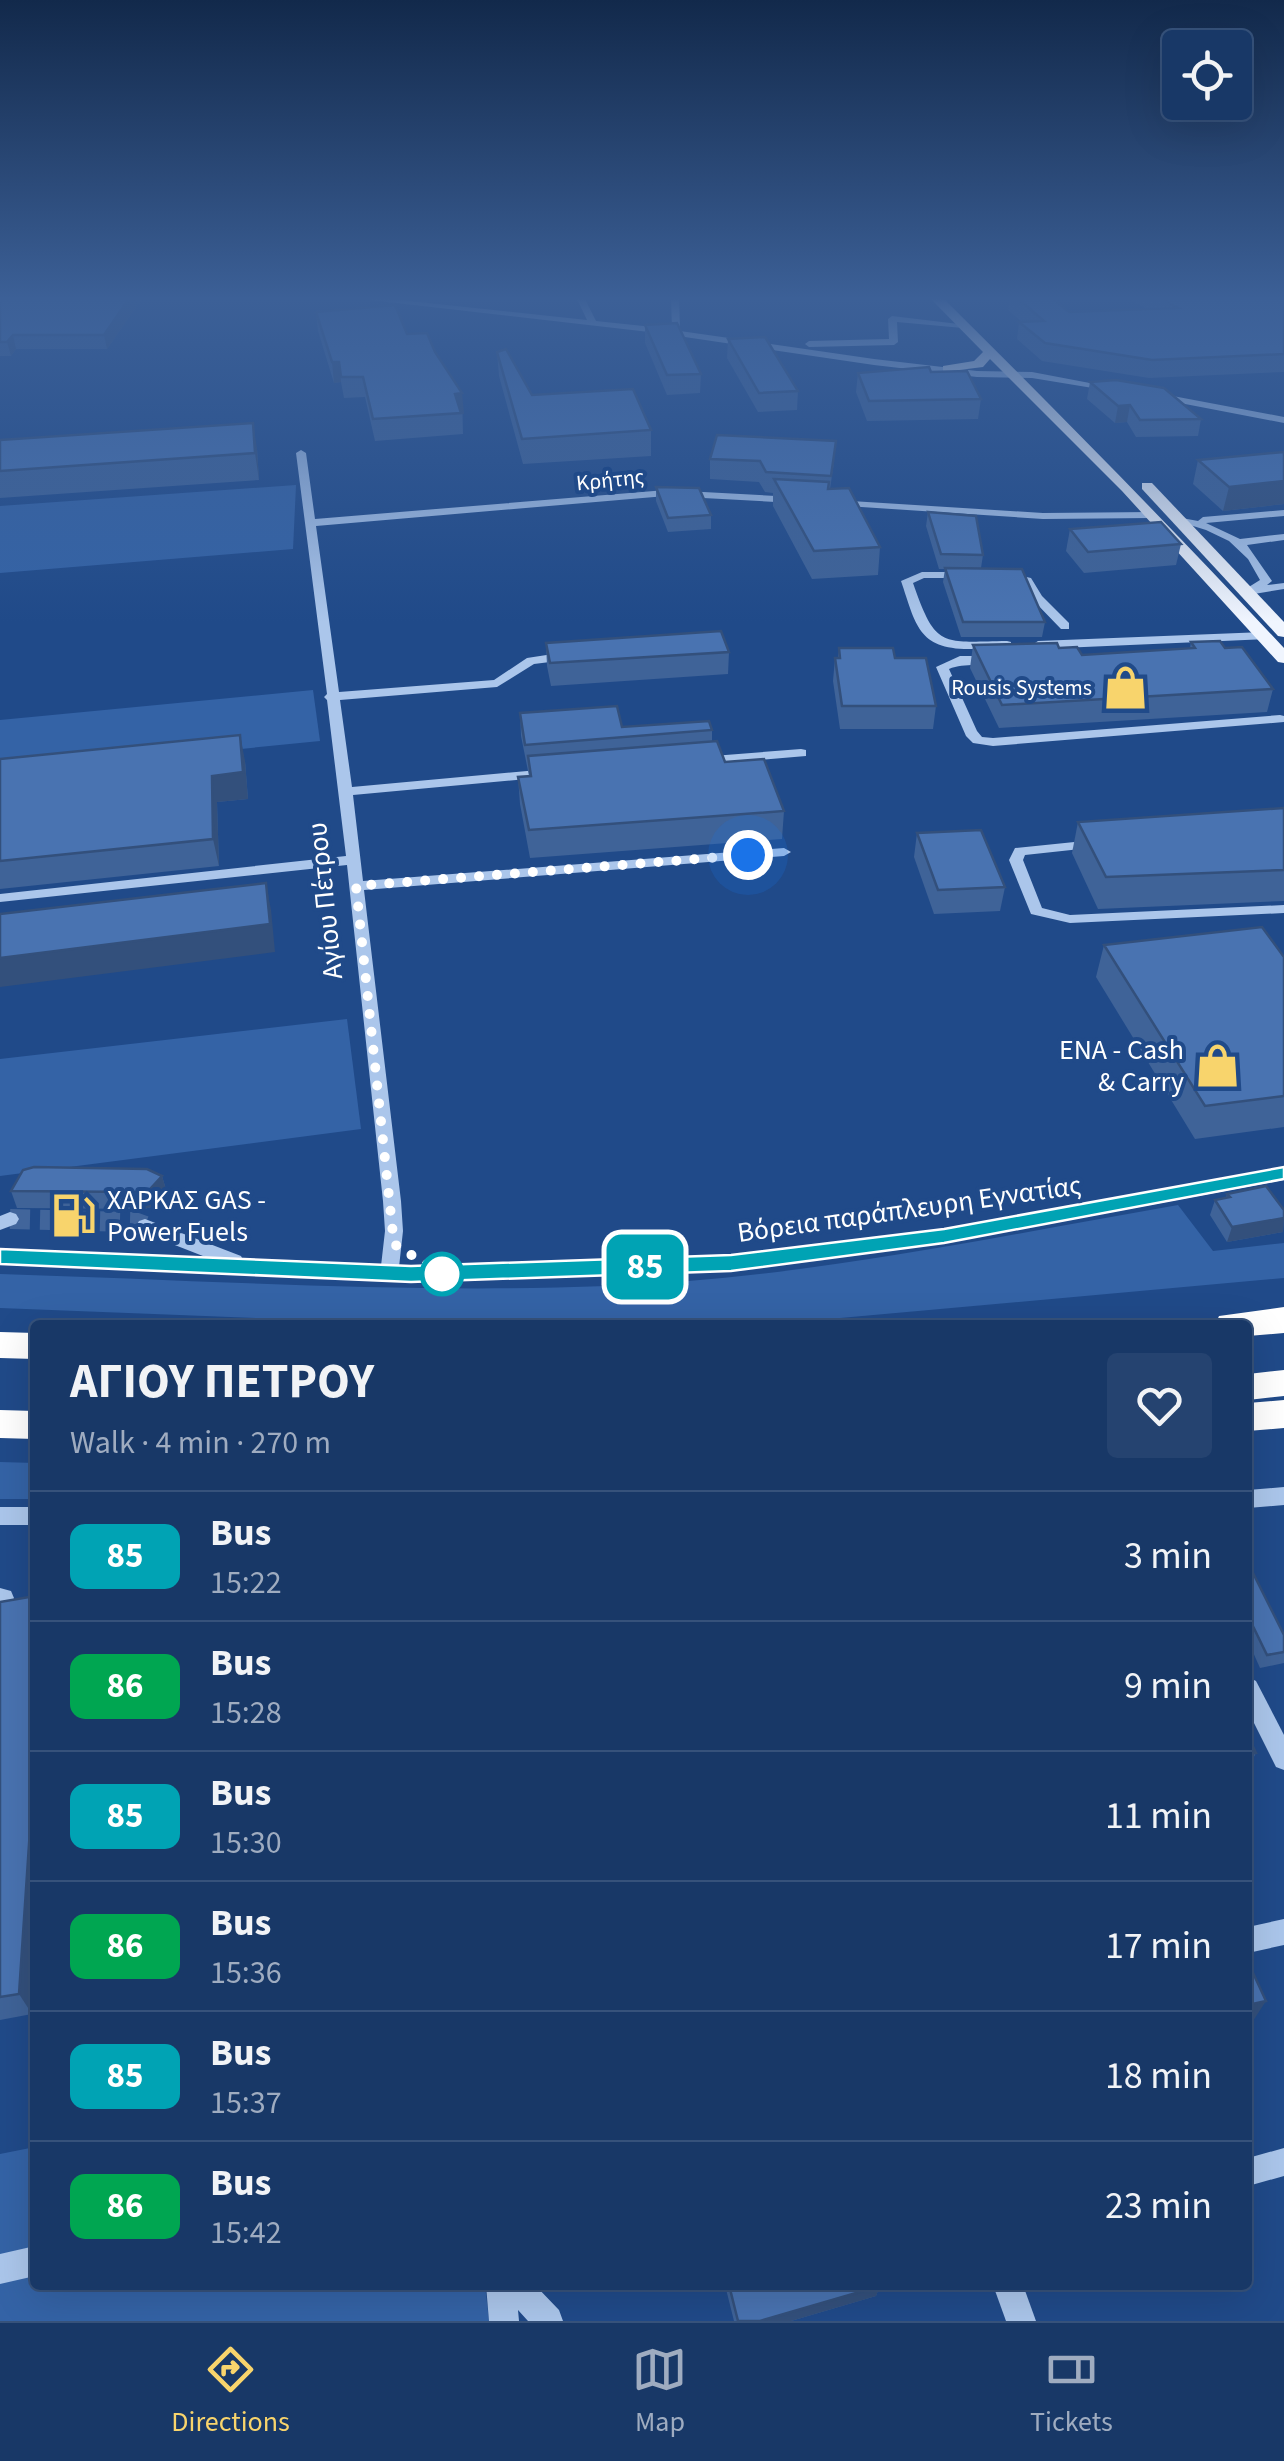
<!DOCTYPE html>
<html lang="en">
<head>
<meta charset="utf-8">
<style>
	:root { --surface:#183867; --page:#254370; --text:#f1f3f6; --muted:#9facc0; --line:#36527b; --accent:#f8d46c }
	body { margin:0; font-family:"Source Sans 3",sans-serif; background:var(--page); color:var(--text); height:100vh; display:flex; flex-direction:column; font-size:38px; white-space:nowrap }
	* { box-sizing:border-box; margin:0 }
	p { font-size:32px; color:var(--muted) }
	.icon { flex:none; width:55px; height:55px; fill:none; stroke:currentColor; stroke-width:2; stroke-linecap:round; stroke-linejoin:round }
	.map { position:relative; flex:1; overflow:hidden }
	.sheet { position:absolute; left:30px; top:1320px; width:1222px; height:970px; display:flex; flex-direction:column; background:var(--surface); border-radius:10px; box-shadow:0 10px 40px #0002,0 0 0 2px var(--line) }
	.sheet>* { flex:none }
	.badge { padding:0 20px; border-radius:15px; font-size:35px; line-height:65px }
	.buttons { position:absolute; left:1162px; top:30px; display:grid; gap:20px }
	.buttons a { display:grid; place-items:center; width:90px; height:90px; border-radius:10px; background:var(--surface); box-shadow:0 10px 40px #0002,0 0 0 2px var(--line); font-size:50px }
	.you { position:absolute; width:50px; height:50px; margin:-25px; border:8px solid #fff; border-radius:50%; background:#1a73e8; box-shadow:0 0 0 15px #1a73e833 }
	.map>.badge { position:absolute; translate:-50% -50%; box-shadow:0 0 0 5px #fff }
	.round { display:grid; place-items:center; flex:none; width:105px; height:105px; border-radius:10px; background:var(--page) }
	.summary { display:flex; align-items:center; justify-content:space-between; height:170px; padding:0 40px }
	h1 { font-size:48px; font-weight:700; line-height:75px }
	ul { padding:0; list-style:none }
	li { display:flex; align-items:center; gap:30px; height:130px; padding:0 40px; border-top:2px solid var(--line) }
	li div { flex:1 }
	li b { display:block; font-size:38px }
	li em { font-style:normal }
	li .badge { min-width:110px; font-weight:700; text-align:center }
	.tabs { display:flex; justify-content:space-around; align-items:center; height:140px; border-top:2px solid var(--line); background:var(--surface); font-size:28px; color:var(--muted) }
	.tabs a { display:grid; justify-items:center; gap:5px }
	.tabs .active { color:var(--accent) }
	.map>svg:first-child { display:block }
	.green { fill:#3463a6 }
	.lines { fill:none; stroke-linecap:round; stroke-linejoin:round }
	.minor-tunnel { stroke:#41659b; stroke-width:20; stroke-dasharray:20 10; stroke-linecap:butt }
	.minor { fill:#abc6eb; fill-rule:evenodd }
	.major { fill:#f0f5fe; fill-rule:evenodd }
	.highway { fill:#fff; fill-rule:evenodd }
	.wall { fill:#3f6398 }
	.shaded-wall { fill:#33507c }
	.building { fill:#4973b1; stroke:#33507c; stroke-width:2.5 }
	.line { fill:#00a3b4; stroke:#fff; stroke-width:2.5 }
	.walk { stroke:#fff; stroke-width:10; stroke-dasharray:0 18 }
	.stop-dot { fill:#fff; stroke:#00a3b4; stroke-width:5 }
	.labels { text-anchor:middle; stroke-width:8; stroke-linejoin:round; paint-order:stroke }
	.far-street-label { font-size:22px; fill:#fff; stroke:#204a89 }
	.far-poi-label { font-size:22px; fill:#fff; stroke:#204a89; text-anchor:end }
	.street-label { font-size:28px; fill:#fff; stroke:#204a89 }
	.poi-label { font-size:28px; fill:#fff; stroke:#204a89; text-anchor:end }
</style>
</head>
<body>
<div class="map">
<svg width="1284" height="2321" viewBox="0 0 1284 2321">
	<rect width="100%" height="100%" fill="#204a89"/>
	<g class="green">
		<path d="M 296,485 L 293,549 L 0,573 L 0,506 Z"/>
		<path d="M 313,690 L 320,741 L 0,773 L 0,720 Z"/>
		<path d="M 347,1019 L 361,1129 L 0,1176 L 0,1059 Z"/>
		<path d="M 1178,1205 L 1213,1251 L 1284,1243 L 1284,1278 L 829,1319 L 383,1323 L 0,1308 L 0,1274 C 202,1280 405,1294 607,1286 C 800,1279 988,1238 1178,1205 Z"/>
		<path d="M 0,1462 L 35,1463 L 35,1499 L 0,1499 Z"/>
		<path d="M 35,2147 L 35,2285 L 485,2285 L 489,2321 L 0,2321 L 0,2154 Z"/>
	</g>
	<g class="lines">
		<path class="minor-tunnel" d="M 10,1219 L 134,1222 L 145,1226"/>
		<g class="minor">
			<path d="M 344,297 L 372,297 L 587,320 L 576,297 L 584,297 L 596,321 L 672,329 L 671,297 L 679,297 L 680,331 L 874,359 L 977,371 L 1032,372 L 1116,388 L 1111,391 L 1032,378 L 977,377 L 874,365 L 658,333 Z"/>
			<path d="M 892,316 L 967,325 L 963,328 L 897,322 L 898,342 L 894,345 L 809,347 L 805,344 L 809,341 L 889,339 L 888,319 Z"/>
			<path d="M 1157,393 L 1284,417 L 1284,423 L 1154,398 L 1154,394 Z"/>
			<path d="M 301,450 L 306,453 L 315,519 L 666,490 L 794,497 L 799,500 L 794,503 L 666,496 L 316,526 L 339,692 L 494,680 L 527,658 L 566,652 L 572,656 L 566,660 L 534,664 L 497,687 L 340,700 L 352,787 L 549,769 L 556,773 L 549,777 L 353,795 L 363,881 L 784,848 L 791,852 L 784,856 L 364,890 L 401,1201 L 403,1231 L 399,1267 L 731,1256 L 944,1229 L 1284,1168 L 1284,1180 L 944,1243 L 731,1270 L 411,1281 L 0,1263 L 0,1249 L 208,1258 L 139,1231 L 136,1226 L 139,1221 L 145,1219 L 241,1256 L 243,1260 L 381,1266 L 385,1231 L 383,1201 L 347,865 L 0,902 L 0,894 L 346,856 L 327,700 L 324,697 L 327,694 L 296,453 Z"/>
			<path d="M 835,500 L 1043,513 L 1152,512 L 1157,515 L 1152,518 L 1043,519 L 831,505 L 831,501 Z"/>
			<path d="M 1284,510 L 1284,516 L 1206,523 L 1240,539 L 1284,534 L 1284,540 L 1247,545 L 1272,581 L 1267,585 L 1284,583 L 1284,589 L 1248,595 L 1242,592 L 1244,590 L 1260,580 L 1248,559 L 1229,541 L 1206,530 L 1177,521 L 1182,518 L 1198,521 L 1203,517 Z"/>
			<path d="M 922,572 L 968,572 L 974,575 L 968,578 L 924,578 L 913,583 C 936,649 941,642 1007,641 L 1011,642 L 1011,648 C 998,649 985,649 972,649 C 918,650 916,625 901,581 Z"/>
			<path d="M 1004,572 L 1031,578 L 1042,596 L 1069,623 L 1069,629 L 1061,629 L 1033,600 L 1023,582 L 1000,577 L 1000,573 Z"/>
			<path d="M 1264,632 L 1270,636 L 1268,639 L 1038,649 L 1032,645 L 1038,641 Z"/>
			<path d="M 960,656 L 992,656 L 998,660 C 985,668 965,662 949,669 L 977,731 L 982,737 L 993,738 L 1280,715 L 1284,716 L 1284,722 L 993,746 L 973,743 L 966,736 L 936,667 Z"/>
			<path d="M 801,749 L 806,750 L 806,756 L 700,765 L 693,761 L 700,757 Z"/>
			<path d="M 1094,840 L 1099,841 L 1099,847 L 1025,855 L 1023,860 L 1042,908 L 1070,915 L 1284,905 L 1284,913 L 1070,923 L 1031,914 L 1009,860 L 1015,848 Z"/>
			<path d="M 10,1212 L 16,1214 L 19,1219 L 16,1224 L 0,1230 L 0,1216 Z"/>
			<path d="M 1284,1487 L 1284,1505 L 1248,1508 L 1248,1490 Z"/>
			<rect x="0" y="1507" width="35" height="18"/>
			<path d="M 0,1588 L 11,1591 L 14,1598 L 11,1605 L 0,1608 Z"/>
			<path d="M 1248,1677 L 1256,1681 L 1284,1735 L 1284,1770 L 1276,1767 L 1248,1711 Z"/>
			<path d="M 1284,1919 L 1284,1945 L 1248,1953 L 1248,1927 Z"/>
			<path d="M 1284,2148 L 1284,2176 L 1248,2186 L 1248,2158 Z"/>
			<path d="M 35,2246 L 35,2276 L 0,2284 L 0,2254 Z"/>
			<path d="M 486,2285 L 535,2285 L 559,2310 L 563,2321 L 528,2321 L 518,2310 L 519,2321 L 489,2321 Z"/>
			<path d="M 993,2285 L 1023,2285 L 1036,2321 L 1006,2321 Z"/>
		</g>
		<g class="major">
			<path d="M 929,297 L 942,297 C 1056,410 1172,528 1284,648 L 1284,663 L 1278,662 L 1122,491 L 990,359 L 983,367 L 943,372 L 943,366 L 974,361 L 983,352 Z"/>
			<path d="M 1142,483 L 1152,483 L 1284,622 L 1284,637 L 1278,636 L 1142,489 Z"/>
		</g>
		<g class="highway">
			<path d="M 1284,1307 L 1284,1333 L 1248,1336 L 1248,1325 L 1215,1325 L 1219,1316 Z"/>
			<path d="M 0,1332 L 35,1333 L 35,1359 L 0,1358 Z"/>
			<path d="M 1284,1370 L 1284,1396 L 1248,1400 L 1248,1374 Z"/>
			<path d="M 1284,1400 L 1284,1428 L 1248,1431 L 1248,1403 Z"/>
			<path d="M 0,1410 L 35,1411 L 35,1439 L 0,1438 Z"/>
		</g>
	</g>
	<g class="wall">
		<path d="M 0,297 L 143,297 L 107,349 L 16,349 L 11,356 L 0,356 Z"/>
		<path d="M 1010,297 L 1051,297 L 1069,312 L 1147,309 L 1126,297 L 1284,297 L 1284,372 L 1149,378 L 1042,361 L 1017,339 L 1019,322 L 1022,322 L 1008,310 Z"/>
		<path d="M 316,312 L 407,334 L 435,352 L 462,393 L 463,434 L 375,441 L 365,397 L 344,398 L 341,382 L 334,383 L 318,331 Z"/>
		<path d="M 645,325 L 701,374 L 700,393 L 667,395 L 645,343 Z"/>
		<path d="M 728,339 L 798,391 L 797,410 L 758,412 L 727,358 Z"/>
		<path d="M 497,352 L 532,395 L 651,430 L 651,456 L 523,464 L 499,376 Z"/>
		<path d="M 931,372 L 981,399 L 978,419 L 867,421 L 856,392 L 858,373 Z"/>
		<path d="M 1090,382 L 1201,419 L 1198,436 L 1136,437 L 1127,422 L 1115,423 L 1087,399 Z"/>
		<path d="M 0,440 L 257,449 L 259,480 L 0,498 Z"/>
		<path d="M 1284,452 L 1284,504 L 1223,511 L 1193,484 L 1198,460 Z"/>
		<path d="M 710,459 L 834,462 L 830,489 L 880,547 L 878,575 L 812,579 L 773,506 L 773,493 L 765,492 L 759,482 L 710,479 Z"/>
		<path d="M 656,487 L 711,515 L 711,529 L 668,532 L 656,501 Z"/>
		<path d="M 928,512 L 983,555 L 981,568 L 1045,622 L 1042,637 L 961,637 L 943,582 L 945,569 L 939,569 L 926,526 Z"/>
		<path d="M 1070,529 L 1181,544 L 1176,565 L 1084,573 L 1066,551 Z"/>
		<path d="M 1191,642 L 1225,648 L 1273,689 L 1267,712 L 999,728 L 970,668 L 973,645 L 1059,648 L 1082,655 L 1190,648 Z"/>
		<path d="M 546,643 L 729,652 L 728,674 L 551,686 L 547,666 Z"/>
		<path d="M 839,648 L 895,658 L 936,706 L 933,729 L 840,729 L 833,681 L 835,658 L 838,658 Z"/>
		<path d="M 520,713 L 622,727 L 712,730 L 712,741 L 725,762 L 784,811 L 782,839 L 530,858 L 520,804 L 518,777 L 529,776 L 521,736 Z"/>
		<path d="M 0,759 L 245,761 L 248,799 L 217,802 L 219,866 L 0,889 Z"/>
		<path d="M 1284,808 L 1284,901 L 1098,909 L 1072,853 L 1078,822 Z"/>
		<path d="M 917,833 L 1005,887 L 1000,911 L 934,914 L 914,857 Z"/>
		<path d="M 1104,945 L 1284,957 L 1284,1127 L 1195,1139 L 1096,977 Z"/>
		<path d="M 162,1176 L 167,1193 L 155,1206 L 144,1209 L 17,1208 L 11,1191 Z"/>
		<path d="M 1227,1194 L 1284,1210 L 1283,1232 L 1227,1242 L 1210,1215 L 1215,1200 L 1226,1198 Z"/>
		<path d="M 1248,1563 L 1284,1635 L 1284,1663 L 1260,1668 L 1248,1641 Z"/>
		<path d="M 0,1602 L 32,2014 L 0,2020 Z"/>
		<path d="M 1248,1736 L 1256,1753 L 1248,1768 Z"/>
		<path d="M 725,2285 L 880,2285 L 876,2296 L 791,2321 L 734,2321 Z"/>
	</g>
	<g class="shaded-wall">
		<path d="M 130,297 L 143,297 L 107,349 L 104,335 Z"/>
		<path d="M 13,335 L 16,349 L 11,356 L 7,342 Z"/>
		<path d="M 332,362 L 339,362 L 341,382 L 334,383 Z"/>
		<path d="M 462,393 L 464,414 L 461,414 L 455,394 Z"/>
		<path d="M 1130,405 L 1127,422 L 1115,423 L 1118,406 Z"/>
		<path d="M 253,423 L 257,449 L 259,480 L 255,453 Z"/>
		<path d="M 1284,481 L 1284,504 L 1223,511 L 1229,487 Z"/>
		<path d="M 240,735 L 245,761 L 248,799 L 217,802 L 219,866 L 213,839 L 212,776 Z"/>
		<path d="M 266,883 L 271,910 L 275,952 L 0,987 L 0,958 Z"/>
		<path d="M 162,1176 L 167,1193 L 155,1206 L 144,1209 L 139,1192 Z"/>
		<path d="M 1284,1218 L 1283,1232 L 1227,1242 L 1232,1227 Z"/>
		<path d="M 35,1755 L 35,1969 L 32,2014 L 19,1994 Z"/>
		<path d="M 1266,2001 L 1253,2021 L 1248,2022 L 1248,2005 Z"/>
		<path d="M 880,2286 L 876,2296 L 791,2321 L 760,2321 Z"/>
	</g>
	<g class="building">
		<path d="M 0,297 L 130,297 L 104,335 L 13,335 L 7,342 L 0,342 Z"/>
		<path d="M 1016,297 L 1051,297 L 1069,312 L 1178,308 L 1159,297 L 1284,297 L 1284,354 L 1152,360 L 1045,343 L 1019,322 L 1044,321 Z"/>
		<path d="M 395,305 L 407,334 L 427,333 L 435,352 L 462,393 L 455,394 L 461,413 L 373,419 L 363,377 L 341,377 L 339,362 L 332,362 L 316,312 Z"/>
		<path d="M 677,323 L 701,374 L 667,375 L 645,325 Z"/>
		<path d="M 765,337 L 798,391 L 759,393 L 728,339 Z"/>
		<path d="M 506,349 L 532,395 L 633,389 L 651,430 L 522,439 L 497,352 Z"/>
		<path d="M 929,367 L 931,372 L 967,371 L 981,399 L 869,401 L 858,373 Z"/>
		<path d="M 1116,380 L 1164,388 L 1201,419 L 1140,420 L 1130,405 L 1118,406 L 1090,382 Z"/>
		<path d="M 253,423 L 255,453 L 0,471 L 0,440 Z"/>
		<path d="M 717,435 L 836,441 L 831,476 L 766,472 L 760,461 L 710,459 Z"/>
		<path d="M 1284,452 L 1284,481 L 1229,487 L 1198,460 Z"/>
		<path d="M 774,479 L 829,482 L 828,489 L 849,488 L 880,547 L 814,551 Z"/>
		<path d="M 656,487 L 699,488 L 711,515 L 668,518 Z"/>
		<path d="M 928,512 L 976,516 L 983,555 L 941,554 Z"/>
		<path d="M 1161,522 L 1181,544 L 1088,552 L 1070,529 Z"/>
		<path d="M 945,568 L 1022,569 L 1045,622 L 963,622 Z"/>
		<path d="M 721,631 L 729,652 L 550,663 L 546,643 Z"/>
		<path d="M 1220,641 L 1225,648 L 1242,647 L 1273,689 L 1002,705 L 973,645 L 1057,643 L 1059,648 L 1077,647 L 1082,655 L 1195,648 L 1191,642 Z"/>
		<path d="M 839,648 L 893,648 L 895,658 L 926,658 L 936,706 L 842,706 L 835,658 L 840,658 Z"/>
		<path d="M 617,706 L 622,727 L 709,721 L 712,730 L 525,745 L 520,713 Z"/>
		<path d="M 240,735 L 243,772 L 212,776 L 213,839 L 0,861 L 0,759 Z"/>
		<path d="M 717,741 L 725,762 L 764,759 L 784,811 L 529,830 L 518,777 L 531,776 L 528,756 Z"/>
		<path d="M 1284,808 L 1284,870 L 1106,877 L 1078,822 Z"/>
		<path d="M 981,830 L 1005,887 L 938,890 L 917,833 Z"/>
		<path d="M 266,883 L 270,924 L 0,958 L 0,914 Z"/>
		<path d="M 1262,927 L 1284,957 L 1284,1096 L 1205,1106 L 1104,945 Z"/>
		<path d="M 34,1167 L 147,1169 L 162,1176 L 150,1189 L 139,1192 L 11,1191 L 23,1170 Z"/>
		<path d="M 1266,1186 L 1284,1210 L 1284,1218 L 1232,1227 L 1215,1200 L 1230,1197 L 1227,1194 Z"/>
		<path d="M 1248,1563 L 1284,1635 L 1284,1652 L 1267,1655 L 1248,1616 Z"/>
		<path d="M 35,1596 L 35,1755 L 19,1994 L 0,1997 L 0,1602 Z"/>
		<path d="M 1248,1736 L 1256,1753 L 1248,1754 Z"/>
		<path d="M 1248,1962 L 1266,2001 L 1248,2005 Z"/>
		<path d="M 729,2285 L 880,2285 L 880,2286 L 760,2321 L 738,2321 Z"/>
	</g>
	<linearGradient id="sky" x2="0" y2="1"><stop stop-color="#12294b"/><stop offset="0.48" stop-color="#3c6097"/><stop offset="1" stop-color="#3c6097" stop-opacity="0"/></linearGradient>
	<rect width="1284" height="622" fill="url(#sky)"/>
	<path class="line" d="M 1284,1167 L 1284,1179 L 944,1243 L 731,1271 L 411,1282 L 0,1264 L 0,1249 L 411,1266 L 731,1255 L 944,1229 Z"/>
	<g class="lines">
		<path class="walk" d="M 442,1274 L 394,1244 L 356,886 L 748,855"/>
	</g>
	<defs>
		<symbol id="shop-bare" viewBox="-9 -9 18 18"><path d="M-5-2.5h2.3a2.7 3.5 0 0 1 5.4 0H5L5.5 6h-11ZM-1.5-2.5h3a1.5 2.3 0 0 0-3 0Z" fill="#f8d46c" stroke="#204a89" stroke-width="2.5" paint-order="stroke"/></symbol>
		<symbol id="fuel-bare" viewBox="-9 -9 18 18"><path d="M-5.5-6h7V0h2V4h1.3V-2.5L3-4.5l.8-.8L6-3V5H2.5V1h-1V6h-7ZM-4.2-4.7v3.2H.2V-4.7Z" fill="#f8d46c" stroke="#204a89" stroke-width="2.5" paint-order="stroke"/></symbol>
	</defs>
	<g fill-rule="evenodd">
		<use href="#shop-bare" x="1094" y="656" width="63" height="63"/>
		<use href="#shop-bare" x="1186" y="1034" width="63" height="63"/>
		<use href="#fuel-bare" x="42" y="1184" width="63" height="63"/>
	</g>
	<circle class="stop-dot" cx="442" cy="1274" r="20"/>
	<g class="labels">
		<g class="far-street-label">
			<text transform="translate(610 479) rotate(-6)" y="8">Κρήτης</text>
		</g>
		<g class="far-poi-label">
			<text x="1092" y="695">Rousis Systems</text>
		</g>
		<g class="street-label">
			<text transform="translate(324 901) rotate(-96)" y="10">Αγίου Πέτρου</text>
			<text transform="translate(909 1208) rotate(-8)" y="10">Βόρεια παράπλευρη Εγνατίας</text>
		</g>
		<g class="poi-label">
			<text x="1184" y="1059">ENA - Cash<tspan x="1184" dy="32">&amp; Carry</tspan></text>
			<text x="107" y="1209" text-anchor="start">ΧΑΡΚΑΣ GAS -<tspan x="107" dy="32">Power Fuels</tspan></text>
		</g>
	</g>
</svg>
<div class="buttons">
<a><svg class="icon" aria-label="locate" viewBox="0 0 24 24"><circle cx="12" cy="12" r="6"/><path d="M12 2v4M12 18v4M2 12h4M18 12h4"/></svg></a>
</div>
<div class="you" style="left:748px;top:855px"></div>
<b class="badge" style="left:645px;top:1267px;background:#00a3b4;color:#fff">85</b>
<section class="sheet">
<div class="summary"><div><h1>ΑΓΙΟΥ ΠΕΤΡΟΥ</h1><p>Walk · 4 min · 270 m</p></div><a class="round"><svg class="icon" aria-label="heart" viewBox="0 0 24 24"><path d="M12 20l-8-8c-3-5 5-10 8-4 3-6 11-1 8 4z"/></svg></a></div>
<ul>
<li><span class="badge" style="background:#00a3b4;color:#fff">85</span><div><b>Bus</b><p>15:22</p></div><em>3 min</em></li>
<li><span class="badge" style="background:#00a651;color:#fff">86</span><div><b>Bus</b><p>15:28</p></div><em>9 min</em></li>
<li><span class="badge" style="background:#00a3b4;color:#fff">85</span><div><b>Bus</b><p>15:30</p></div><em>11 min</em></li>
<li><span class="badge" style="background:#00a651;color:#fff">86</span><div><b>Bus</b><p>15:36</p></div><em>17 min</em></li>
<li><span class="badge" style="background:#00a3b4;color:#fff">85</span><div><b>Bus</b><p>15:37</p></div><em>18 min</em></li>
<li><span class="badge" style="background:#00a651;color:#fff">86</span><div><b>Bus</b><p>15:42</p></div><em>23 min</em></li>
</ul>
</section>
</div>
<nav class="tabs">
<a class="active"><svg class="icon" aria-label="directions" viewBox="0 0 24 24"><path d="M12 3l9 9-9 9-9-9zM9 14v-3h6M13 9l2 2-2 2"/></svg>Directions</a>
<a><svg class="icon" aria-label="map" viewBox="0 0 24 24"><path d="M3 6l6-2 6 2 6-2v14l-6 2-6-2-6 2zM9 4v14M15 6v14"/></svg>Map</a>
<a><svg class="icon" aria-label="tickets" viewBox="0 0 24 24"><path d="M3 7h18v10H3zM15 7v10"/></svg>Tickets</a>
</nav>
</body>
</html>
